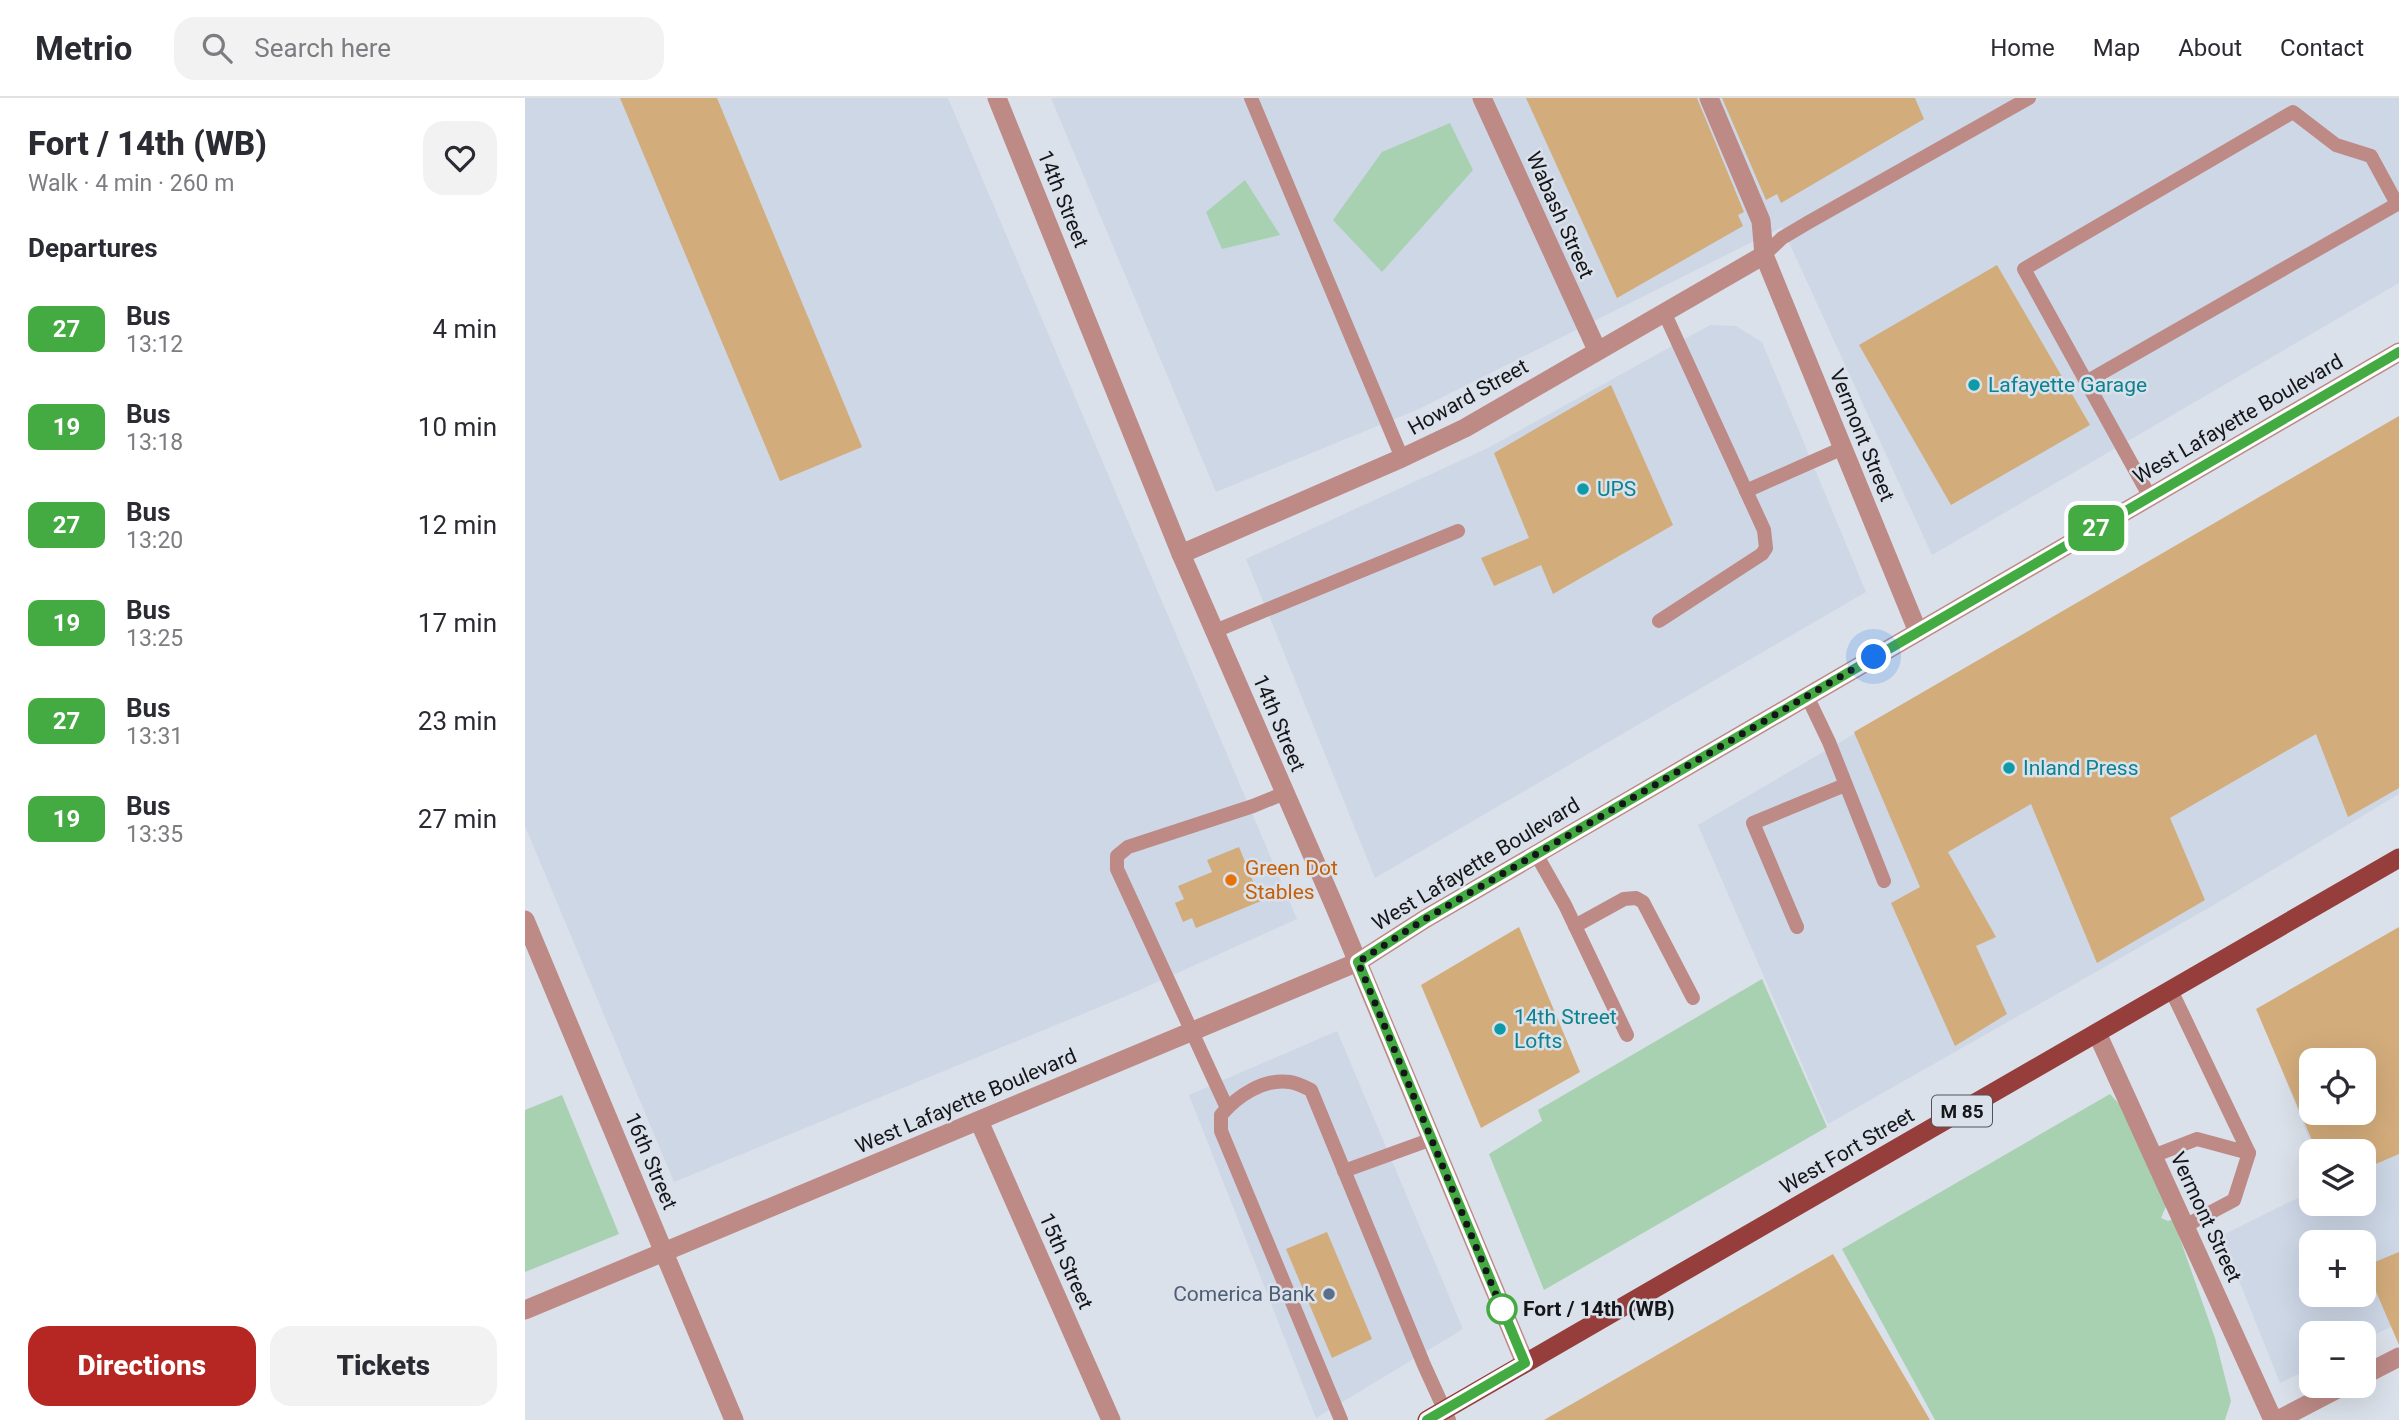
<!DOCTYPE html>
<html lang="en">
<head>
<meta charset="utf-8">
<style>
	:root { --surface:#fff; --page:#f2f2f3; --text:#2b2b33; --muted:#7c7c81; --line:#e1e1e2; --accent:#b62623 }
	body { margin:0; font-family:Roboto,sans-serif; background:var(--page); color:var(--text); height:100vh; display:flex; flex-direction:column; font-size:26px; white-space:nowrap }
	* { box-sizing:border-box; margin:0 }
	p { font-size:23px; color:var(--muted) }
	.icon { flex:none; width:38px; height:38px; fill:none; stroke:currentColor; stroke-width:2; stroke-linecap:round; stroke-linejoin:round }
	.map { position:relative; flex:1; overflow:hidden }
	.panel { display:flex; flex-direction:column; background:var(--surface); width:525px }
	.panel>* { flex:none }
	.badge { padding:0 14px; border-radius:10px; font-size:24px; line-height:46px }
	.fabs { position:absolute; left:1774px; top:950px; display:grid; gap:14px }
	.fabs a { display:grid; place-items:center; width:77px; height:77px; border-radius:14px; background:var(--surface); box-shadow:0 7px 28px #0002; font-size:35px }
	.you { position:absolute; width:35px; height:35px; margin:-18px; border:5px solid #fff; border-radius:50%; background:#1a73e8; box-shadow:0 0 0 10px #1a73e833 }
	.map>.badge { position:absolute; translate:-50% -50%; box-shadow:0 0 0 4px #fff }
	h2 { padding:0 28px; font-size:26px; line-height:63px }
	.round { display:grid; place-items:center; flex:none; width:74px; height:74px; border-radius:21px; background:var(--page) }
	.head { display:flex; align-items:center; justify-content:space-between; height:119px; padding:0 28px }
	h1 { font-size:33px; font-weight:800; line-height:52px }
	.primary-button { display:flex; gap:14px; margin-top:auto; padding:14px 28px }
	.primary-button a { flex:1; height:80px; border-radius:21px; background:var(--accent); color:#fff; font-size:28px; font-weight:800; line-height:80px; text-align:center }
	.primary-button a+a { background:var(--page); color:var(--text) }
	ul { padding:0; list-style:none }
	li { display:flex; align-items:center; gap:21px; height:98px; padding:0 28px }
	li div { flex:1 }
	li b { display:block; font-size:26px }
	li em { font-style:normal }
	li .badge { min-width:77px; font-weight:700; text-align:center }
	header { display:flex; align-items:center; gap:42px; box-sizing:border-box; height:98px; padding:0 35px; background:var(--surface); border-bottom:2px solid var(--line) }
	header strong { font-size:33px }
	nav { display:flex; gap:38px; margin-inline-start:auto; font-size:24px }
	.search { width:490px; height:63px; background:var(--page); display:flex; align-items:center; gap:18px; box-sizing:border-box; padding:0 24px; border-radius:21px; color:var(--muted); font-size:26px }
	main { display:flex; flex:1; min-height:0 }
	.map>svg:first-child { display:block }
	.built { fill:#cdd7e6; fill-rule:evenodd }
	.green { fill:#a8d1b1 }
	.building { fill:#d3ac7b; fill-rule:evenodd }
	.lines { fill:none; stroke-linecap:round; stroke-linejoin:round }
	.service { stroke:#bd8a86; stroke-width:14 }
	.minor { stroke:#bd8a86; stroke-width:19 }
	.primary { stroke:#953e3c; stroke-width:19 }
	.line-casing { stroke:#fff; stroke-width:16 }
	.line { stroke:#44aa42; stroke-width:10 }
	.walk { stroke:#141619; stroke-width:7; stroke-dasharray:0 12.6 }
	.culture-dot { fill:#0f9aa8; stroke:#dbe1ea; stroke-width:2.5 }
	.food-dot { fill:#e8710a; stroke:#dbe1ea; stroke-width:2.5 }
	.service-dot { fill:#5c6f8a; stroke:#dbe1ea; stroke-width:2.5 }
	.stop-dot { fill:#fff; stroke:#44aa42; stroke-width:3.5 }
	.labels { text-anchor:middle; stroke-width:5; stroke-linejoin:round; paint-order:stroke }
	.shield { fill:#dbe1ea; stroke:#505358; stroke-width:2 }
	.shield-label { font-size:19px; font-weight:bold; fill:#141619 }
	.street-label { font-size:21px; fill:#141619; stroke:#dbe1ea }
	.culture-label { font-size:21px; fill:#0d838f; stroke:#dbe1ea; text-anchor:start }
	.food-label { font-size:21px; fill:#c56008; stroke:#dbe1ea; text-anchor:start }
	.service-label { font-size:21px; fill:#4e5e75; stroke:#dbe1ea; text-anchor:end }
	.stop-label { font-size:21px; font-weight:bold; fill:#141619; stroke:#dbe1ea; text-anchor:start }
</style>
</head>
<body>
<header>
<strong>Metrio</strong>
<div class="search"><svg class="icon" aria-label="search" viewBox="0 0 24 24"><circle cx="10" cy="10" r="6"/><path d="M15 15l6 6"/></svg>Search here</div>
<nav><a>Home</a><a>Map</a><a>About</a><a>Contact</a></nav>
</header>
<main>
<section class="panel">
<div class="head"><div><h1>Fort / 14th (WB)</h1><p>Walk · 4 min · 260 m</p></div><a class="round"><svg class="icon" aria-label="heart" viewBox="0 0 24 24"><path d="M12 20l-8-8c-3-5 5-10 8-4 3-6 11-1 8 4z"/></svg></a></div>
<h2>Departures</h2>
<ul>
<li><span class="badge" style="background:#44aa42;color:#fff">27</span><div><b>Bus</b><p>13:12</p></div><em>4 min</em></li>
<li><span class="badge" style="background:#44aa42;color:#fff">19</span><div><b>Bus</b><p>13:18</p></div><em>10 min</em></li>
<li><span class="badge" style="background:#44aa42;color:#fff">27</span><div><b>Bus</b><p>13:20</p></div><em>12 min</em></li>
<li><span class="badge" style="background:#44aa42;color:#fff">19</span><div><b>Bus</b><p>13:25</p></div><em>17 min</em></li>
<li><span class="badge" style="background:#44aa42;color:#fff">27</span><div><b>Bus</b><p>13:31</p></div><em>23 min</em></li>
<li><span class="badge" style="background:#44aa42;color:#fff">19</span><div><b>Bus</b><p>13:35</p></div><em>27 min</em></li>
</ul>
<div class="primary-button"><a>Directions</a><a>Tickets</a></div>
</section>
<div class="map">
<svg width="1874" height="1322" viewBox="0 0 1874 1322">
	<rect width="100%" height="100%" fill="#dbe1ea"/>
	<g class="built">
		<path d="M 0,0 L 423,0 L 772,821 L 599,899 L 149,1084 L 0,728 Z"/>
		<path d="M 526,0 L 1874,0 L 1874,185 L 1407,457 L 1257,129 L 894,311 L 691,394 Z"/>
		<path d="M 1185,227 L 1211,228 L 1237,244 L 1341,494 L 850,780 L 721,461 L 963,350 Z"/>
		<path d="M 1874,318 L 1874,696 L 1687,808 L 1303,1026 L 1173,727 Z"/>
		<path d="M 1874,833 L 1874,1225 L 1839,1242 L 1839,1236 L 1787,1236 L 1787,1269 L 1755,1285 L 1696,1138 L 1787,1093 L 1787,1106 L 1839,1106 L 1839,1054 L 1789,1053 L 1734,915 ZM 1787,962 L 1839,962 L 1839,1015 L 1787,1015 ZM 1787,1144 L 1839,1144 L 1839,1197 L 1787,1197 Z"/>
		<path d="M 812,933 L 938,1231 L 791,1320 L 664,997 Z"/>
	</g>
	<g class="green">
		<path d="M 925,25 L 948,72 L 857,174 L 808,122 L 857,54 Z"/>
		<path d="M 720,82 L 755,137 L 697,151 L 681,114 Z"/>
		<path d="M 1237,881 L 1302,1029 L 1019,1192 L 964,1056 L 1017,1023 L 1013,1012 Z"/>
		<path d="M 1585,996 L 1596,1008 L 1642,1106 L 1636,1120 L 1643,1123 L 1648,1121 L 1690,1240 L 1706,1303 L 1700,1322 L 1410,1322 L 1317,1151 Z"/>
		<path d="M 37,997 L 94,1136 L 0,1174 L 0,1012 Z"/>
	</g>
	<g class="building">
		<path d="M 95,0 L 192,0 L 337,349 L 255,383 Z"/>
		<path d="M 1001,0 L 1172,0 L 1219,114 L 1213,117 L 1218,128 L 1092,200 Z"/>
		<path d="M 1197,0 L 1390,0 L 1399,21 L 1256,105 L 1252,96 L 1241,102 Z"/>
		<path d="M 1472,167 L 1565,327 L 1426,407 L 1334,247 Z"/>
		<path d="M 1086,287 L 1148,427 L 1028,496 L 1016,467 L 969,488 L 956,460 L 1004,440 L 969,355 Z"/>
		<path d="M 1874,318 L 1874,690 L 1823,719 L 1791,636 L 1645,720 L 1680,802 L 1572,865 L 1506,706 L 1423,754 L 1471,839 L 1451,848 L 1482,916 L 1430,948 L 1366,805 L 1395,789 L 1329,634 Z"/>
		<path d="M 714,749 L 736,803 L 671,830 L 667,820 L 658,824 L 650,805 L 659,801 L 653,788 L 687,774 L 682,762 Z"/>
		<path d="M 994,829 L 1055,974 L 956,1030 L 896,887 Z"/>
		<path d="M 1874,829 L 1874,1056 L 1839,1071 L 1839,1054 L 1792,1054 L 1731,911 ZM 1787,962 L 1839,962 L 1839,1015 L 1787,1015 Z"/>
		<path d="M 802,1134 L 847,1241 L 807,1260 L 761,1151 Z"/>
		<path d="M 1874,1154 L 1874,1247 L 1840,1168 Z"/>
		<path d="M 1308,1156 L 1405,1322 L 1019,1322 Z"/>
	</g>
	<g class="lines">
		<g class="service">
			<path d="M 726,0 L 877,360"/>
			<path d="M 1239,157 L 1257,140 L 1284,124 L 1504,0"/>
			<path d="M 1561,284 L 1872,106 L 1846,58 L 1811,47 L 1768,14 L 1499,171 L 1625,399"/>
			<path d="M 1221,393 L 1318,350"/>
			<path d="M 1134,523 L 1237,456 L 1241,450 L 1239,432 L 1139,214"/>
			<path d="M 690,533 L 933,433"/>
			<path d="M 1282,598 L 1304,644 L 1359,783"/>
			<path d="M 1011,756 L 1040,807 L 1102,937"/>
			<path d="M 1050,828 L 1099,801 L 1111,800 L 1118,804 L 1168,900"/>
			<path d="M 1272,829 L 1228,725 L 1320,687"/>
			<path d="M 1646,892 L 1724,1055 L 1709,1102 L 1660,1128"/>
			<path d="M 702,1010 L 592,771 L 592,758 L 603,749 L 728,708 L 760,695"/>
			<path d="M 1628,1058 L 1672,1041 L 1724,1055"/>
			<path d="M 819,1073 L 907,1041"/>
			<path d="M 816,1322 L 696,1033 L 696,1017 C 712,998 739,980 765,984 C 772,985 780,989 786,992 L 899,1267 L 924,1322"/>
		</g>
		<g class="minor">
			<path d="M 472,0 L 656,456 L 809,807 L 1000,1265"/>
			<path d="M 957,0 L 1072,252"/>
			<path d="M 1184,0 L 1236,123 L 1239,157 L 1393,534"/>
			<path d="M 656,456 L 877,360 L 940,330 L 1239,157"/>
			<path d="M 0,822 L 209,1322"/>
			<path d="M 1572,935 L 1748,1322"/>
			<path d="M 454,1023 L 586,1322"/>
			<path d="M 0,1212 L 833,864 L 900,821 L 1874,254"/>
			<path d="M 1839,1277 L 1874,1259"/>
			<path d="M 1753,1322 L 1818,1288"/>
		</g>
		<path class="primary" d="M 902,1322 L 1874,760"/>
	</g>
	<g class="lines">
		<defs>
			<path id="line" d="M 902,1322 L 1000,1265 L 833,864 L 900,821 L 1874,254"/>
		</defs>
		<use href="#line" class="line-casing"/>
		<use href="#line" class="line"/>
		<path class="walk" d="M 977,1211 L 981,1221 L 833,864 L 900,821 L 1349,559"/>
	</g>
	<g class="culture-dot">
		<circle cx="1449" cy="287" r="7"/>
		<circle cx="1058" cy="391" r="7"/>
		<circle cx="1484" cy="670" r="7"/>
		<circle cx="975" cy="931" r="7"/>
	</g>
	<circle class="food-dot" cx="706" cy="782" r="7"/>
	<circle class="service-dot" cx="804" cy="1196" r="7"/>
	<circle class="stop-dot" cx="977" cy="1211" r="14"/>
	<g class="labels">
		<rect class="shield" x="1407" y="997.5" width="60" height="31" rx="5"/>
		<g class="shield-label">
			<text x="1437" y="1020">M 85</text>
		</g>
		<g class="street-label">
			<text transform="translate(538 101) rotate(68)" y="7">14th Street</text>
			<text transform="translate(1035 117) rotate(66)" y="7">Wabash Street</text>
			<text transform="translate(943 299) rotate(-29)" y="7">Howard Street</text>
			<text transform="translate(1713 321) rotate(-30)" y="7">West Lafayette Boulevard</text>
			<text transform="translate(1337 337) rotate(68)" y="7">Vermont Street</text>
			<text transform="translate(754 625) rotate(67)" y="7">14th Street</text>
			<text transform="translate(951 766) rotate(-31)" y="7">West Lafayette Boulevard</text>
			<text transform="translate(441 1003) rotate(-23)" y="7">West Lafayette Boulevard</text>
			<text transform="translate(1322 1053) rotate(-30)" y="7">West Fort Street</text>
			<text transform="translate(126 1063) rotate(67)" y="7">16th Street</text>
			<text transform="translate(1681 1119) rotate(65)" y="7">Vermont Street</text>
			<text transform="translate(541 1163) rotate(66)" y="7">15th Street</text>
		</g>
		<g class="culture-label">
			<text x="1463" y="294">Lafayette Garage</text>
			<text x="1072" y="398">UPS</text>
			<text x="1498" y="677">Inland Press</text>
			<text x="989" y="926">14th Street<tspan x="989" dy="24">Lofts</tspan></text>
		</g>
		<g class="food-label">
			<text x="720" y="777">Green Dot<tspan x="720" dy="24">Stables</tspan></text>
		</g>
		<g class="service-label">
			<text x="790" y="1203">Comerica Bank</text>
		</g>
		<g class="stop-label">
			<text x="998" y="1218">Fort / 14th (WB)</text>
		</g>
	</g>
</svg>
<div class="fabs">
<a><svg class="icon" aria-label="locate" viewBox="0 0 24 24"><circle cx="12" cy="12" r="6"/><path d="M12 2v4M12 18v4M2 12h4M18 12h4"/></svg></a>
<a><svg class="icon" aria-label="layers" viewBox="0 0 24 24"><path d="M12 4l9 5-9 5-9-5zM3 14l9 5 9-5"/></svg></a>
<a>+</a>
<a>−</a>
</div>
<div class="you" style="left:1349px;top:559px"></div>
<b class="badge" style="left:1571px;top:430px;background:#44aa42;color:#fff">27</b>
</div>
</main>
</body>
</html>
